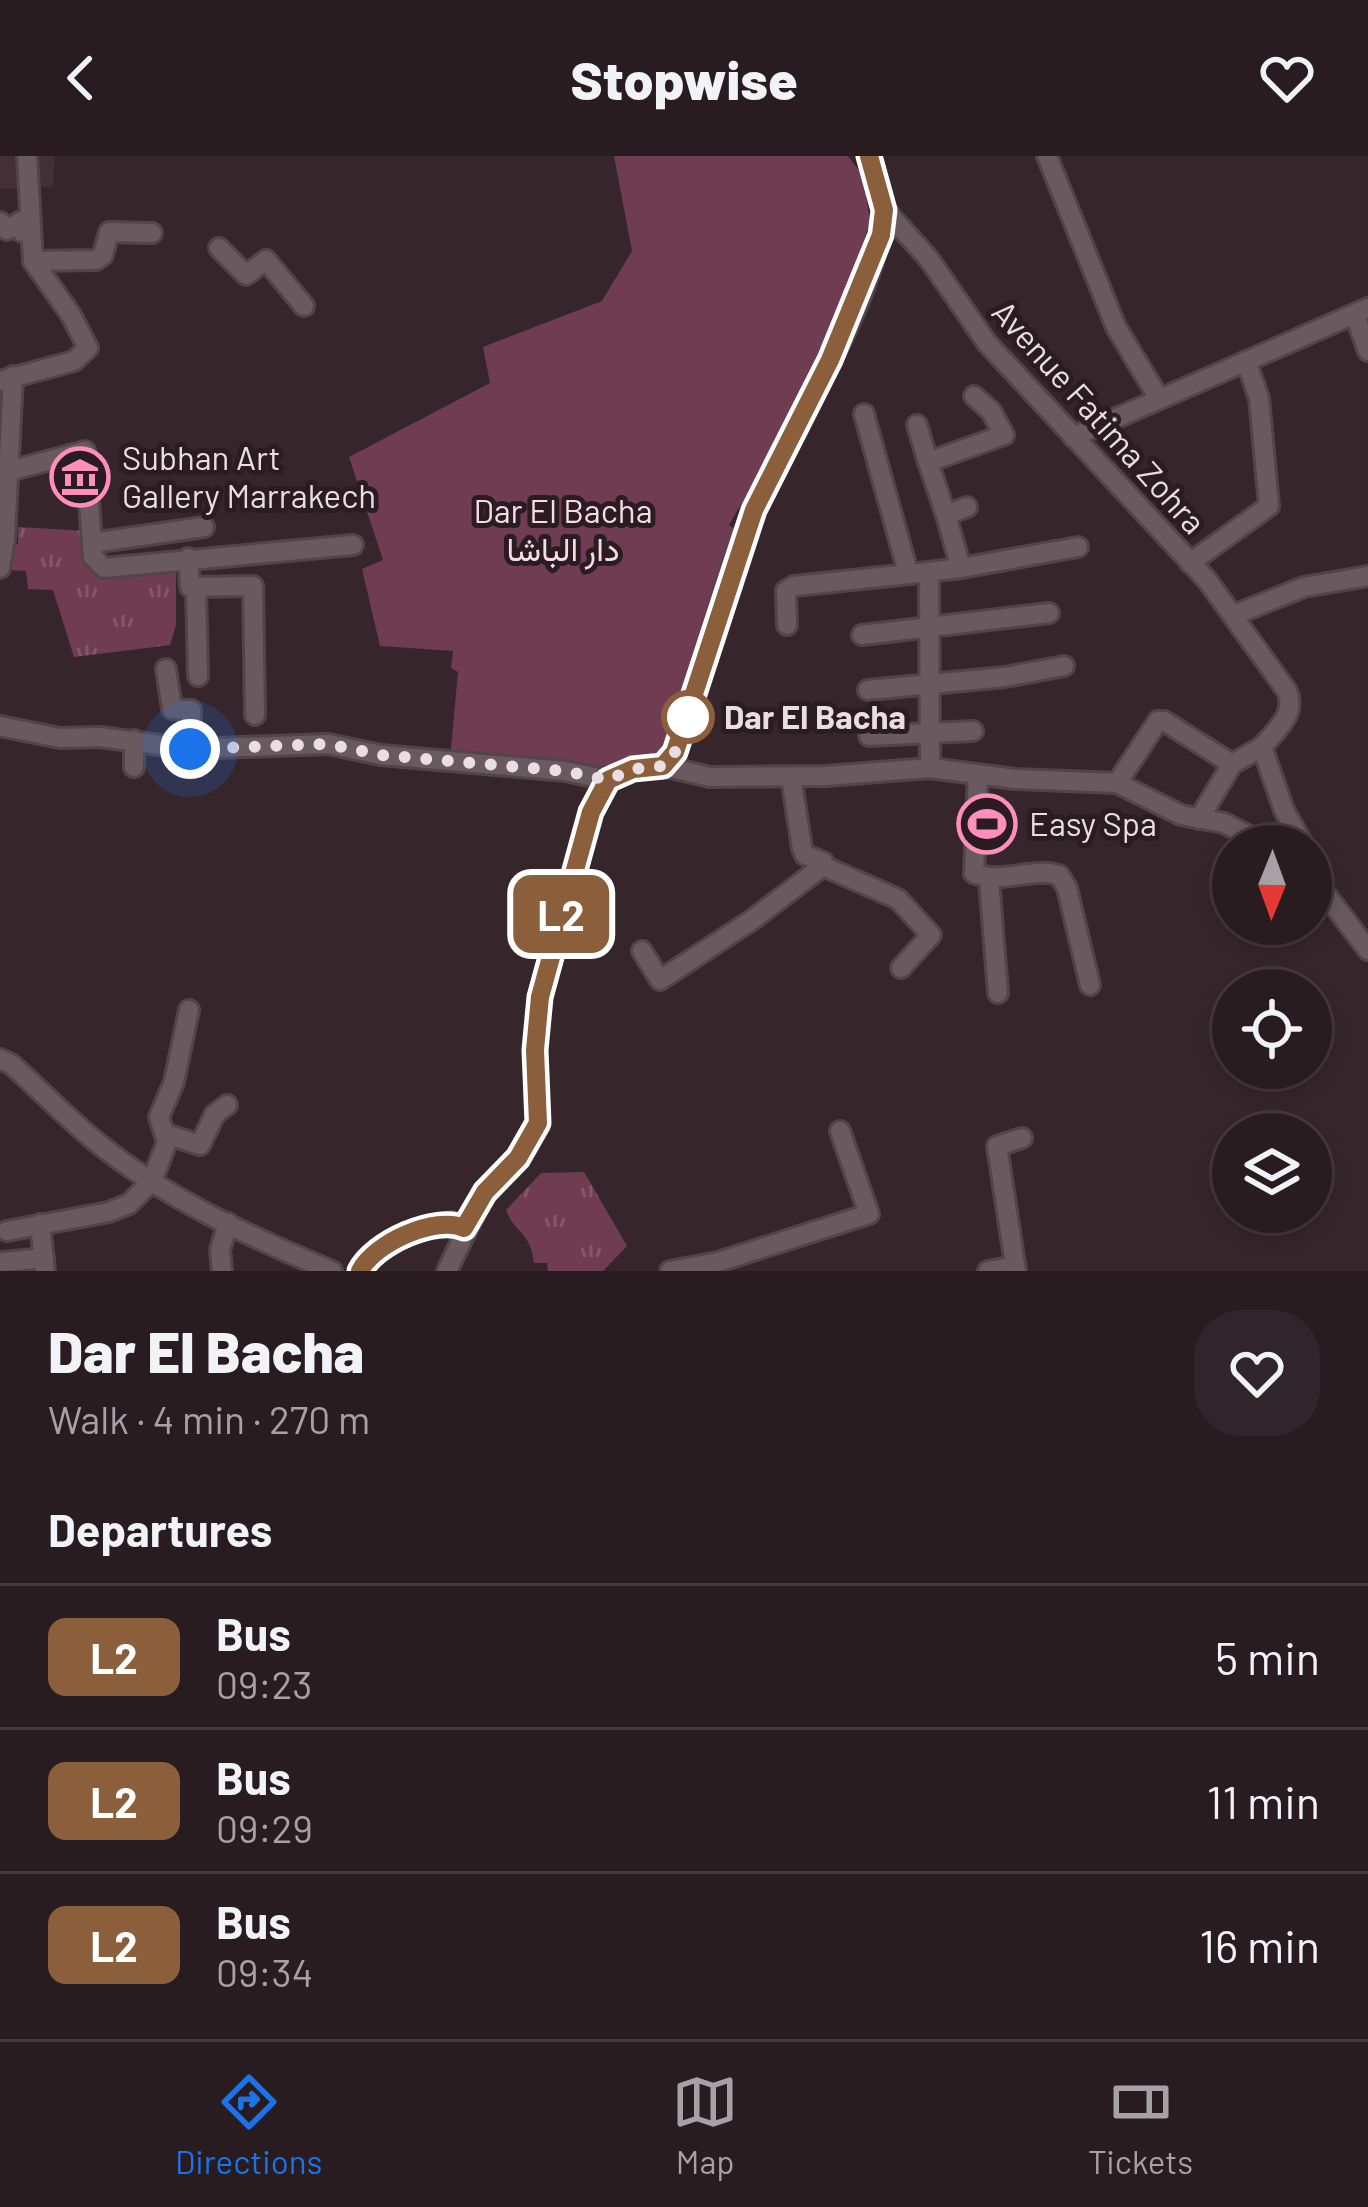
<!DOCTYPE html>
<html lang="en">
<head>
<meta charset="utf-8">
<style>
	:root { --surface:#281c21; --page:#30252a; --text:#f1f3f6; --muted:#a5a1a5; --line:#443a3f; --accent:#1a73e8 }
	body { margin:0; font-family:Barlow,Vazirmatn,sans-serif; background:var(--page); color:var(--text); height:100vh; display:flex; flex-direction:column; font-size:45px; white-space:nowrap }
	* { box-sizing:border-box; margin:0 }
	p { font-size:39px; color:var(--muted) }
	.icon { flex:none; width:66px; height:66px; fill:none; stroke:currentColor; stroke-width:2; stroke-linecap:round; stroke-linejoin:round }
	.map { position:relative; height:1115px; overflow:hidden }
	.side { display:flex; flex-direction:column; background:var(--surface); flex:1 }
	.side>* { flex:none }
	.badge { padding:0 24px; border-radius:18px; font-size:42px; line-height:78px }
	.needle { width:78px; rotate:181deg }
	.buttons { position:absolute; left:1212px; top:669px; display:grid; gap:24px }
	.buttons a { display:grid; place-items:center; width:120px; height:120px; border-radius:50%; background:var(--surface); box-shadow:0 6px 18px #0003,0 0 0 3px var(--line); font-size:60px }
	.you { position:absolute; width:60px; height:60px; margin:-30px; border:9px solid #fff; border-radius:50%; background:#1a73e8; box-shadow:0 0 0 18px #1a73e833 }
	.map>.badge { position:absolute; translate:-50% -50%; box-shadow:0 0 0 6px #fff }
	h2 { padding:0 48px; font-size:45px; line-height:108px }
	.round { display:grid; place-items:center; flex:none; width:126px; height:126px; border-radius:48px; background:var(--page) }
	.head { display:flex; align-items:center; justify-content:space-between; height:204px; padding:0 48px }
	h1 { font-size:57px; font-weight:800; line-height:90px }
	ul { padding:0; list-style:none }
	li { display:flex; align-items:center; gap:36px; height:144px; padding:0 48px; border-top:3px solid var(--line) }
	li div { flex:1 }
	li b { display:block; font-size:45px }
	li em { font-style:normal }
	li .badge { min-width:132px; font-weight:700; text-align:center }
	header { display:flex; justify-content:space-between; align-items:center; height:156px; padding:0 48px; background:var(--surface); font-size:54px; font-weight:800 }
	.dock { display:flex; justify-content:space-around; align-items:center; height:168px; border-top:3px solid var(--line); background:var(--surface); font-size:33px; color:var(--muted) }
	.dock a { display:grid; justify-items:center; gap:6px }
	.dock .on { color:var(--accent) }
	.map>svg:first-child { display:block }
	.built { fill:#442f36 }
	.green { fill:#703c51 }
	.park { fill:url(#park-tufts) }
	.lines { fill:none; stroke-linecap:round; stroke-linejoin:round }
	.minor-casing { stroke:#52454a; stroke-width:24 }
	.minor { stroke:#6b5960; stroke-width:18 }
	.line-casing { stroke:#fff; stroke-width:27 }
	.line { stroke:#8b5e3c; stroke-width:18 }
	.walk { stroke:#e9dee2; stroke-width:12; stroke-dasharray:0 21.6 }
	.stop-dot { fill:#fff; stroke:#8b5e3c; stroke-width:6 }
	.labels { text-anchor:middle; stroke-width:10; stroke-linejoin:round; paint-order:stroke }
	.street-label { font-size:33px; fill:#e9dee2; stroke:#2b1c22 }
	.poi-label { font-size:33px; fill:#e9dee2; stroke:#2b1c22; text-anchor:start }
	.park-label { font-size:33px; fill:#f6dce5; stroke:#2b1c22 }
	.stop-label { font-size:33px; font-weight:bold; fill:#e9dee2; stroke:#2b1c22; text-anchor:start }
</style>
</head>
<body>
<header><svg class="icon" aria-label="back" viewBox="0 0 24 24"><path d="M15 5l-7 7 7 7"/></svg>Stopwise<svg class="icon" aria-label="heart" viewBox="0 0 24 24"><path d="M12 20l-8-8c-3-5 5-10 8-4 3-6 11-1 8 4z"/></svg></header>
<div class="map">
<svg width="1368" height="1115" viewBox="0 0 1368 1115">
	<defs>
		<pattern id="park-tufts" width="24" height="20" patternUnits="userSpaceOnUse" patternTransform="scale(3)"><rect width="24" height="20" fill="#703c51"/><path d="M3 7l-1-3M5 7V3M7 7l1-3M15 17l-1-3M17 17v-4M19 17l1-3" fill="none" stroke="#84586a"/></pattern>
	</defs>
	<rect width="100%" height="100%" fill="#36262c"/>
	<path class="built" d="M 0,0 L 55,0 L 53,31 L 0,33 Z"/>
	<path class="green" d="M 614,0 L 848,0 L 864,21 L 870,66 L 834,178 L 796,254 L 729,369 L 736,374 L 672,589 L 648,604 L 617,611 L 450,604 L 458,516 L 451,512 L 453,495 L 380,490 L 362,413 L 383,404 L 349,301 L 490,227 L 483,191 L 602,145 L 632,95 Z"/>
	<g class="park">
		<path d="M 18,371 L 87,375 L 92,404 L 176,408 L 176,469 L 170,489 L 74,501 L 53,434 L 28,433 L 26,415 L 9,414 L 10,389 L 18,388 Z"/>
		<path d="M 584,1016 L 627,1090 L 603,1115 L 548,1115 L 547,1107 L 534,1107 C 530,1074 515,1078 506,1054 L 541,1017 Z"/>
	</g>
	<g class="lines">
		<defs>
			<g id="minor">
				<path d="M 27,0 L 33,105"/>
				<path d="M 870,0 L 885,54 L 929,103 L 987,187 L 1207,424 L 1287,535 C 1297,558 1276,574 1262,591 L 1284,654 L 1304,690"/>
				<path d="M 1047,0 L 1116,171 L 1158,241"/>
				<path d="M 0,66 L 7,74 L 21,65 L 22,76 L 31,74"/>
				<path d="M 219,92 L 246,119 L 266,104 L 304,150"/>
				<path d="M 33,105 L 96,104 L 103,99 L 109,76 L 152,77"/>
				<path d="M 1355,159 L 1368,195"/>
				<path d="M 0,225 L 74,205 L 88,192 L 71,159 L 33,105"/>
				<path d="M 864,258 L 908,416"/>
				<path d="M 917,269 L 928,306"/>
				<path d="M 1073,281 L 1368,152"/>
				<path d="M 9,315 L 85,295 L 92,387 L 204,371"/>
				<path d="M 946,359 L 928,306 L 1004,279 L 991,255 L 974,240"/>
				<path d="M 92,387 L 93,401 L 104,412 L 353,389"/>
				<path d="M 188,402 L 190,431 L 253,430 L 255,559"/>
				<path d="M 1190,407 L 1269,350 L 1259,242 L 1246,205"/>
				<path d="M 0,412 L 5,382 L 13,220"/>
				<path d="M 961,412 L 1078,391"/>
				<path d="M 196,431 L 198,520"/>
				<path d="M 1234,459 L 1304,431 L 1368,420"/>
				<path d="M 787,469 L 786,435 L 794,430 L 929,416"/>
				<path d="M 862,479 L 1049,457"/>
				<path d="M 166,513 L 172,553 L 191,554 L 190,593"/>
				<path d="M 868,534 L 1005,521 L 1064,510"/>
				<path d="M 0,570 L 60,582 L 100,581 L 190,593 L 328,588 L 381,599 L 565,615 L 608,624 L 633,613 L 663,610 L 682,580 C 705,504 723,422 756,350 C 799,254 869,160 885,54"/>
				<path d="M 869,580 L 973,575"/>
				<path d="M 663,610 L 710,621 L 826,620 L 930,612 L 1015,623 L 1117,627 L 1181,659 L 1224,667 L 1269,690"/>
				<path d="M 134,611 L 134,584"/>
				<path d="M 930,612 L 929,416 L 961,412 L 946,359 L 967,351"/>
				<path d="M 978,618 L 974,717 C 1000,729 1031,711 1059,719 L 1067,732 L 1090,829"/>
				<path d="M 1117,627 L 1158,565 L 1164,565 L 1232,608 L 1262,591"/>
				<path d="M 1199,663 L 1232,608"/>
				<path d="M 1311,706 L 1324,736 L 1368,794"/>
				<path d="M 823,710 L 898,743 L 931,779 L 901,812"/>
				<path d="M 989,723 L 998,837"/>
				<path d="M 642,795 L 660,824 L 752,764 L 823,710 L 823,706 L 805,699 L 802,692 L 791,621"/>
				<path d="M 0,903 L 11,908 C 39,933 65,960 94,984 C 163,1041 250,1081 332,1115"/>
				<path d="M 166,978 L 200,989 L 215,958 L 227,949"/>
				<path d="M 40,1068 L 45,1115"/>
				<path d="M 7,1075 L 109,1056 L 129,1048 L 152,1025 L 167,986 L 159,961 L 174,926 L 189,854"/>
				<path d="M 4,1106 L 44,1102"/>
				<path d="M 222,1115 L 220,1094 L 228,1067"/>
				<path d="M 360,1115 C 375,1086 421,1073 452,1066 L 464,1072"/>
				<path d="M 447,1115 L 485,1036 L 518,1002 L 538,967 L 535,894 L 545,817 L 591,655 L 608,624"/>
				<path d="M 670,1115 L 718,1106 L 869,1058 L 840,975"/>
				<path d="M 988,1115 L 1015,1110"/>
				<path d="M 1016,1115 L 997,990 L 1022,982"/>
			</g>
		</defs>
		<use href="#minor" class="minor-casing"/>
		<use href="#minor" class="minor"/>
	</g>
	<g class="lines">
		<defs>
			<path id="line" d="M 360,1115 C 374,1087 436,1059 464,1072 L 485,1036 L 518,1002 L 538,967 L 535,894 L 540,841 L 591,656 L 608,624 L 633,613 L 663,610 L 675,596 L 754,354 L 830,204 L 881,79 L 884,54 L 869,0"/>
		</defs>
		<use href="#line" class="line-casing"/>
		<use href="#line" class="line"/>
		<path class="walk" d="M 190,593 L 328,588 L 381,599 L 565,615 L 608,624 L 633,613 L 663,610 L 675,596 L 688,561"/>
	</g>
	<defs>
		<symbol id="museum-ring" viewBox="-11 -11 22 22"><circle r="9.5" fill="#2b1c22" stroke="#fe8ebc" stroke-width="1.5"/><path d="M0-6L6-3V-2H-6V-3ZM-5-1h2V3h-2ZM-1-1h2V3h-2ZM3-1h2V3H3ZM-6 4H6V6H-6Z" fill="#fe8ebc"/></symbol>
		<symbol id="stadium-ring" viewBox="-11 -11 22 22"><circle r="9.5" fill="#2b1c22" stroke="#fe8ebc" stroke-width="1.5"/><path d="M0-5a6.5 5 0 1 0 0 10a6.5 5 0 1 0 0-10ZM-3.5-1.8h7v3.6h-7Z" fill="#fe8ebc"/></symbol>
	</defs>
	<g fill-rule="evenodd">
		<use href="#museum-ring" x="47" y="288" width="66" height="66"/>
		<use href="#stadium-ring" x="954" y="635" width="66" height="66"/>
	</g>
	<circle class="stop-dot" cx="688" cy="561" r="24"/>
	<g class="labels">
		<g class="street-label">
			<text transform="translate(1099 261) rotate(48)" y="12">Avenue Fatima Zohra</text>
		</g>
		<g class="poi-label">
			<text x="122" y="314">Subhan Art<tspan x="122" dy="38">Gallery Marrakech</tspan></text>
			<text x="1029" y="680">Easy Spa</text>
		</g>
		<g class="park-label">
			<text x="563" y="367">Dar El Bacha<tspan x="563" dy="38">دار الباشا</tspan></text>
		</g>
		<g class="stop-label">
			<text x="724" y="573">Dar El Bacha</text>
		</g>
	</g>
</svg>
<div class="buttons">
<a><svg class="needle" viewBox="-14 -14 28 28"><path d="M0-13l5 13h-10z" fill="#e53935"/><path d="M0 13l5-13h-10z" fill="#a5a1a5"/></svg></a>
<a><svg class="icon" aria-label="locate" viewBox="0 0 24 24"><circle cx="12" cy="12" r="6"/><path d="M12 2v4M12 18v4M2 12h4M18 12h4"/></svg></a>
<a><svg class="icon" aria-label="layers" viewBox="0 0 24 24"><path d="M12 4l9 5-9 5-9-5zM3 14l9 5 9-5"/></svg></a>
</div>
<div class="you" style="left:190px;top:593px"></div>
<b class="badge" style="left:561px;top:758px;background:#8b5e3c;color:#fff">L2</b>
</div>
<section class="side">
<div class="head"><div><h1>Dar El Bacha</h1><p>Walk · 4 min · 270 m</p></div><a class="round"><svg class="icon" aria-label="heart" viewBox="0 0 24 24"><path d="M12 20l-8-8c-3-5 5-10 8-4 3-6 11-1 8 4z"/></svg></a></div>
<h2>Departures</h2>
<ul>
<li><span class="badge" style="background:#8b5e3c;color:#fff">L2</span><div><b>Bus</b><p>09:23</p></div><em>5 min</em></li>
<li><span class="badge" style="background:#8b5e3c;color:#fff">L2</span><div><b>Bus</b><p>09:29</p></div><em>11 min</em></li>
<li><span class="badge" style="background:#8b5e3c;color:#fff">L2</span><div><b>Bus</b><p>09:34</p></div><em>16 min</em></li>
</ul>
</section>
<nav class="dock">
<a class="on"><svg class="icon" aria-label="directions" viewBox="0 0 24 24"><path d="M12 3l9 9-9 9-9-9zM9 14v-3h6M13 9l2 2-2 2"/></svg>Directions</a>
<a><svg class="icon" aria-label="map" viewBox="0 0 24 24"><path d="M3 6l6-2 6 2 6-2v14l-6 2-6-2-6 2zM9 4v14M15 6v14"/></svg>Map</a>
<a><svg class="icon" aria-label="tickets" viewBox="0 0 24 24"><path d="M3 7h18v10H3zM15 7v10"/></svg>Tickets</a>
</nav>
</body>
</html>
